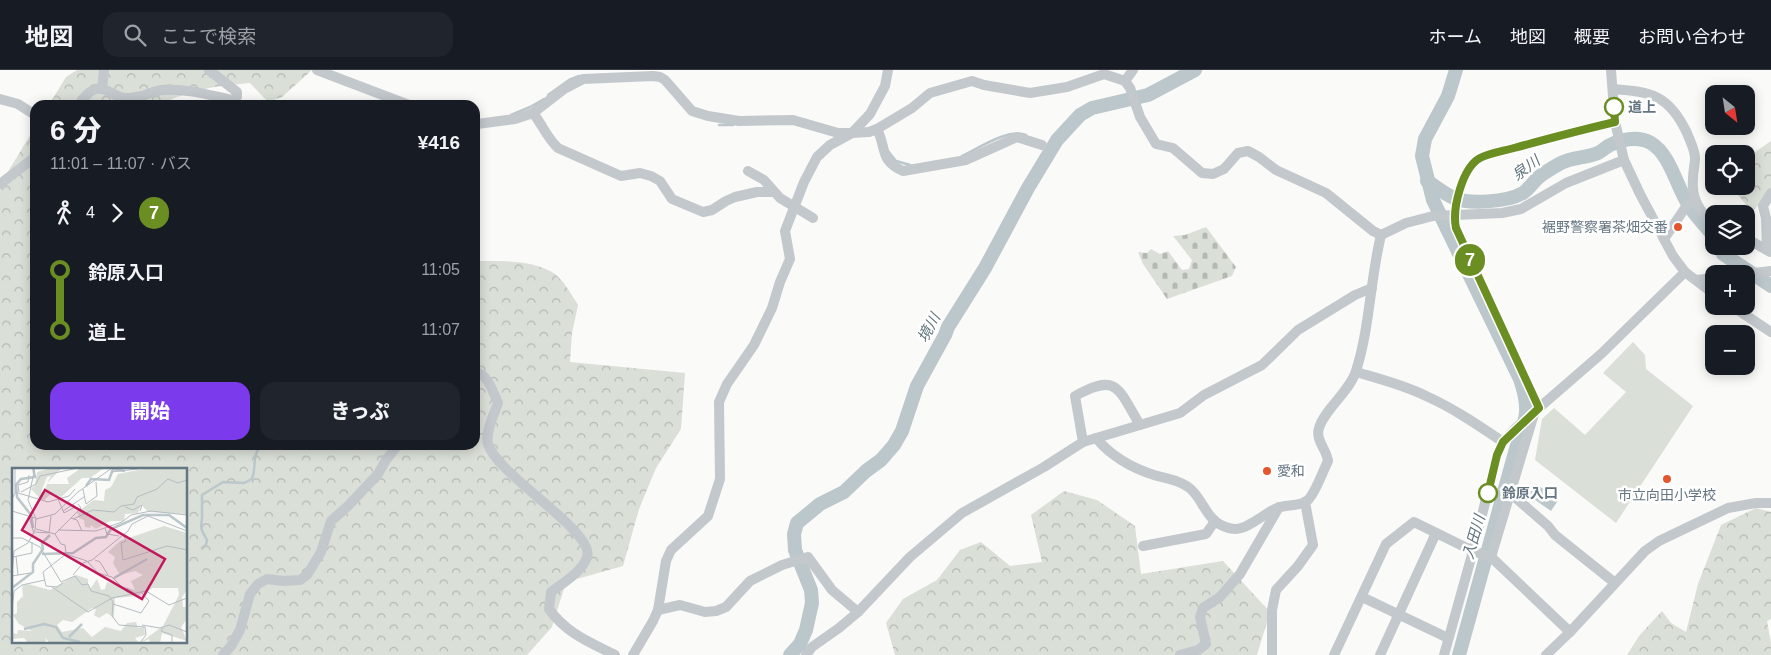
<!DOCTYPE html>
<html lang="ja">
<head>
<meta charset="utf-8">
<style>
	:root { --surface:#171b24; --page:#20242c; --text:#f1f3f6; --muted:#9ea1a6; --line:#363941; --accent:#7c3aed }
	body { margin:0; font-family:Helvetica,"Noto Sans JP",sans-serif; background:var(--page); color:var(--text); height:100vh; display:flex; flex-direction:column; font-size:19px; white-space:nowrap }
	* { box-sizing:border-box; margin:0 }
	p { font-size:16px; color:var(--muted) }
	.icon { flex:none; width:28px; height:28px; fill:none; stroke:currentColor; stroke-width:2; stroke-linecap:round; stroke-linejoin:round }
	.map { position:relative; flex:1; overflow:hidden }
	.panel { position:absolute; left:30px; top:30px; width:450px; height:350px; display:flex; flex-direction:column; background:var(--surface); border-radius:15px; box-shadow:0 2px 12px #0003 }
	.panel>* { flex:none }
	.badge { padding:0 10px; border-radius:16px; font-size:18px; line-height:32px }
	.needle { width:32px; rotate:150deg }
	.tools { position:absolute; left:1705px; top:15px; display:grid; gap:10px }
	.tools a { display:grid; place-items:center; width:50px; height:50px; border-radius:10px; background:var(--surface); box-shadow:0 2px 12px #0003; font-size:25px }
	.map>.badge { position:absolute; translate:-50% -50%; box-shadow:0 0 0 2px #fff }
	.legs { display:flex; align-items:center; gap:8px; height:55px; padding:0 20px; font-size:16px }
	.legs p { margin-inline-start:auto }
	.headline { display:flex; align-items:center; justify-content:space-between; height:85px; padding:0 20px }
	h1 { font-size:28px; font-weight:800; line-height:38px }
	.button { display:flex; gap:10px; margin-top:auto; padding:10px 20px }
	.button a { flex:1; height:58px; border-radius:15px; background:var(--accent); color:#fff; font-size:20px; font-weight:800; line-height:58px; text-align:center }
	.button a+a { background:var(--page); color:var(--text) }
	ul { padding:0 20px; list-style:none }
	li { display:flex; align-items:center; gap:18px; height:60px; font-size:19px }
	li i { display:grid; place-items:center; width:8px; height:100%; margin:0 6px; background:currentColor }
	li i::after { content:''; width:12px; height:12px; margin:-6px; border:4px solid; border-radius:50%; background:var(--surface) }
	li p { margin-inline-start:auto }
	li:first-child i { background:linear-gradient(#0000 50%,currentColor 0) }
	li:last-child i { background:linear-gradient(currentColor 50%,#0000 0) }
	header { display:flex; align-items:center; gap:30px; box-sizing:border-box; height:70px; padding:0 25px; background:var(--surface); border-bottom:1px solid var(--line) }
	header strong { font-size:24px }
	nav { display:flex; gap:28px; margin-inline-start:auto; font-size:18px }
	.search { width:350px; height:45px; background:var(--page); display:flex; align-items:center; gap:12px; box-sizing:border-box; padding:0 18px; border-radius:15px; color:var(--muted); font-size:19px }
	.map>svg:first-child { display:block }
	.green { fill:#dadfd7 }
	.forest { fill:url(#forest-crowns); fill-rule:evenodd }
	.cemetery { fill:url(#cemetery-stones) }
	.water { fill:#bbc7cb }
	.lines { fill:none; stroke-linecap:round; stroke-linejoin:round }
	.stream { stroke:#bbc7cb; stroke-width:2.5 }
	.river { stroke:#bbc7cb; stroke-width:14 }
	.minor { stroke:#c3c8cc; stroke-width:10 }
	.line-1-casing { stroke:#fff; stroke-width:11 }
	.line-1 { stroke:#6b8e23; stroke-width:8 }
	.stop-1-dot { fill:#fff; stroke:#6b8e23; stroke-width:2.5 }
	.poi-dot { fill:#e4572e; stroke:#fff; stroke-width:2 }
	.labels { text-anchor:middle; stroke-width:5; stroke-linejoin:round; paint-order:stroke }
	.stop-label { font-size:14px; font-weight:bold; fill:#657683; stroke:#fff; text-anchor:start }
	.poi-label { font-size:14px; fill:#657683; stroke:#fff; text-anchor:end }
	.water-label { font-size:15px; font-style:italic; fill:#60757c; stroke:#fff }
	.inset-river { fill:none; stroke:#bbc7cb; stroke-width:2.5 }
	.inset-road { fill:none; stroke:#b5bdc2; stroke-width:1 }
	.view { fill:#c2185b; fill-opacity:0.15; stroke:#c2185b; stroke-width:2.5 }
	.inset-edge { fill:none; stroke:#657683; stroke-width:2.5 }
</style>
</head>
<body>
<header>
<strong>地図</strong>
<div class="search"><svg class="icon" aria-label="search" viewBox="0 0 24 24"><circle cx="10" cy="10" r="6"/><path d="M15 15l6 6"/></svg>ここで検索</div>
<nav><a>ホーム</a><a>地図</a><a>概要</a><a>お問い合わせ</a></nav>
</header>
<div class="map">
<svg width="1771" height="585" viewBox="0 0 1771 585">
	<defs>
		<pattern id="forest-crowns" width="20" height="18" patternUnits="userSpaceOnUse" patternTransform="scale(1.25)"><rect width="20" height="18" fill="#dadfd7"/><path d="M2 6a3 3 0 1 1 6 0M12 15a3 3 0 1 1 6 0" fill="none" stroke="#b4b9b4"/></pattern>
		<pattern id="cemetery-stones" width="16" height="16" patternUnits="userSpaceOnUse" patternTransform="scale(1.25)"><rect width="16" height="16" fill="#dadfd7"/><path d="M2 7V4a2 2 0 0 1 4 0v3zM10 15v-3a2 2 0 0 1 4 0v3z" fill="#b4b9b4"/></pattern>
	</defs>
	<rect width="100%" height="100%" fill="#fafaf8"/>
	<path class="green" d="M 1633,272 L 1645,285 L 1646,299 L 1693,336 L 1616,453 L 1535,390 L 1542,349 L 1554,338 L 1585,365 L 1626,322 L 1603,303 Z"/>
	<g class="forest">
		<path d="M 77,0 L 312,0 L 282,27 L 268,32 L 250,13 C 217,16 190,19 160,35 L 49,35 L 66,7 Z"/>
		<path d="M 35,57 L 35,375 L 475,375 L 475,189 L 479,191 C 503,191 535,190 555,204 C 565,212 571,224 578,235 L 572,263 L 570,292 L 685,303 L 681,359 L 656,398 L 639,439 L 623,496 L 566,512 L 552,557 L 527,585 L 0,585 L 0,115 ZM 14,399 L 186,399 L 186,571 L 14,571 Z"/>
		<path d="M 1771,71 L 1771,121 L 1752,142 L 1738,125 L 1742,116 L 1746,116 L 1748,87 Z"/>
		<path d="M 1064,421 L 1097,430 L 1135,456 L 1141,504 L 1223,491 L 1270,542 L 1257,585 L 895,585 L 886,553 L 903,529 L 937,510 L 960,480 L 981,472 L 1010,496 L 1042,492 L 1031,445 Z"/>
		<path d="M 1756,438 L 1771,442 L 1771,549 L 1767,551 L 1771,573 L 1771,585 L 1627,585 L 1639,566 L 1662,541 L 1671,553 L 1686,562 L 1698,514 L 1721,455 Z"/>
	</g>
	<path class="cemetery" d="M 1206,157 L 1236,197 L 1232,206 L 1167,229 L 1143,194 L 1138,182 L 1147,183 L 1151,179 L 1160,184 L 1168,181 L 1182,200 L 1189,199 L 1192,190 L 1173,166 L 1185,165 Z"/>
	<path class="water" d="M 1536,414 L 1559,429 L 1551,441 L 1528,425 Z"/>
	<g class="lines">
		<g class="stream">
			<path d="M 548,25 L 569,10 L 579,6"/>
			<path d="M 511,45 L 530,37 L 544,29"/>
			<path d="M 719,55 L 733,55"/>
			<path d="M 1051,75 L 1053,76"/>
			<path d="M 888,81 L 896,91 L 910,95"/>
			<path d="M 962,86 C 979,78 1008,58 1026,65"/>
			<path d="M 202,478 L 206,475 L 207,470 C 197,453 203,458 202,442 C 202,436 202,431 202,425 L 223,412 L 244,413 L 252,409 C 257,396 251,387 261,375"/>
		</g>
		<g class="river">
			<path d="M 1456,0 L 1448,26 L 1425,69 L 1422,86 L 1433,130 L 1520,309 C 1530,338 1527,347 1517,375 L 1459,585"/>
			<path d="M 1427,111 C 1435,116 1443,123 1452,127 C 1467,135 1508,132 1523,123 C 1529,119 1533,112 1539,107 C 1545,102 1554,97 1561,93 C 1573,87 1586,88 1598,83 C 1602,81 1606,77 1610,75 C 1623,69 1638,66 1651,73 C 1671,85 1677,119 1690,137 C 1697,148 1706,156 1714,167"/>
			<path d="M 1719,176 L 1723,184 L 1771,216"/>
			<path d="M 790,585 L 800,574 L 806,560 L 812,533 L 811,520 L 795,480 L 794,464 L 797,453 L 820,434 L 844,422 L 866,401 L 881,390 L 894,375 L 902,361 L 917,316 L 945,265 L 948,257 L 985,198 L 1028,118 L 1057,70 L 1080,45 L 1092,38 L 1148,25 L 1195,0"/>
		</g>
		<g class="minor">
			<path d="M 317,0 L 409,35"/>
			<path d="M 1611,0 L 1615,52 L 1624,90 L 1640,124 L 1673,186 L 1685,202 L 1714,224"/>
			<path d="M 1125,11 L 1133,0"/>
			<path d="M 102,19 L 104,0"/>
			<path d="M 1613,19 C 1652,22 1669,25 1687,63 C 1690,71 1695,80 1695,88 C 1695,95 1693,101 1693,108 C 1691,128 1699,141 1714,155"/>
			<path d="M 0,29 L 18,34 L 35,45"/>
			<path d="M 79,35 C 83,29 88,21 96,19 C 106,16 115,28 125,28 C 141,29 148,22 162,20 C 185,18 210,25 232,30 L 237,27 L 237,22 L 209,0"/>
			<path d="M 533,43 C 542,54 547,68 558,78 L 621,106 L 640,103 L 651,106 L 660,111 L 672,129 L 703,142 L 712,140 L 726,131 L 735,127 L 757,122 L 774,122"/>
			<path d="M 475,52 L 477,54 L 515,49 L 533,43 L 564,19 L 583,9 L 653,6 L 660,7 L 665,10 L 692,41 L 708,46 L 739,51 L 793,50 L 838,63 L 852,63 L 869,62 L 877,59 L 912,38 L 930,23 L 972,11 L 984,15 L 1030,23 L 1067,17 L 1104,4 L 1125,11 L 1130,18 L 1140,47 L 1156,74 L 1173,78 L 1202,103 L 1213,104 L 1224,99 L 1238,83 L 1248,81 L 1259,87 L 1276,100 L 1326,123 L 1373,161 L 1381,165"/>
			<path d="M 877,59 C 887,79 879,90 903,101 L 966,90 L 1017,67 L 1042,75"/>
			<path d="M 748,101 L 764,110 L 780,128 L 813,148"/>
			<path d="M 0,114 L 35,87"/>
			<path d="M 1381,165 L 1406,153 L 1433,146 L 1502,143 L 1521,139 L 1566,113 L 1624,90"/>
			<path d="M 1746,168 L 1770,182"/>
			<path d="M 1664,169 L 1685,138 L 1694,128"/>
			<path d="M 1767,179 L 1766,148 L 1763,136 L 1771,123"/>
			<path d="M 1746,204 L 1771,201"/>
			<path d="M 1696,210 L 1714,208"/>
			<path d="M 1732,236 L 1771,262"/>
			<path d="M 475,302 C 488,304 493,322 498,333 C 494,344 485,362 488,374 C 497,405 596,462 587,487 C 582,502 563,513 551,522 L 549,539 C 566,563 589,572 615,585"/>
			<path d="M 1356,302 C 1380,309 1404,315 1426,326 C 1453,338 1478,355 1503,372"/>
			<path d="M 1539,338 L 1456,158 C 1452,139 1462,98 1480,88 C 1491,82 1506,81 1518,77 C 1550,68 1583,60 1615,52"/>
			<path d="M 1096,368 C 1111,386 1132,398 1154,405 C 1164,408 1173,409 1183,414 C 1201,422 1204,447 1221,455 C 1225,457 1232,459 1236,459 C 1248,459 1265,443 1277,438 C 1286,434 1302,437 1309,429 C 1317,419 1322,403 1328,391 C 1327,380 1315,370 1319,358 C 1324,340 1350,321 1356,301 C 1370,257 1370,210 1381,165"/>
			<path d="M 1083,372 L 1075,326 C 1118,302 1118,319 1140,355"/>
			<path d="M 1510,423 L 1548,456 L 1555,465 L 1615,513"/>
			<path d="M 1143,476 L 1206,464 L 1215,451"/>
			<path d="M 1491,487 L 1534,344"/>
			<path d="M 1362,527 L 1448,568"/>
			<path d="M 658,540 L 680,535 L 705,542 L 716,541 L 726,537 L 750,511 L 782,495 L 808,487 L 832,520 L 858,542"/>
			<path d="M 223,585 L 231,576 L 240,560 L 250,524 L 258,514 L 267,509 L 283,511 L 300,510 L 307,505 L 321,482 L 331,451 L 348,436 L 378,404 L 386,390 L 398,375"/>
			<path d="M 633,585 L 653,551 L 658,540 L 666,491 L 671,480 L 708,446 L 720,409 L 719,332 L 727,314 L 754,275 L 772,238 L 780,212 L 790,189 L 785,161 L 804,112 L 817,87 L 830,75 L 852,63 L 870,44 L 885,16 L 888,0"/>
			<path d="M 806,585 L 812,577 L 839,558 L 858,542 L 910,487 L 962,443 L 1044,397 L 1083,372 L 1180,343 L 1204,325 L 1262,295 L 1298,260 L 1355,225 L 1372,218"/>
			<path d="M 1180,585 L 1198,580 L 1206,574 L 1200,547 L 1203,538 L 1220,527 L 1240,504 L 1279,437"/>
			<path d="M 1272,585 L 1272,540 L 1276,520 L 1298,496 L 1313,475 L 1305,432"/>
			<path d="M 1334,585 L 1386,474 L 1414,452 L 1473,481 L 1491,487 L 1570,562"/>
			<path d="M 1380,585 L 1436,463"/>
			<path d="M 1444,585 L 1473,481 L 1497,385 L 1503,372 L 1517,357 L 1601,284 L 1685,202"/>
			<path d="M 1546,585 L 1570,562 L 1645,481 L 1659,471 L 1728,438 L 1756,433 L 1771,433"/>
		</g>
	</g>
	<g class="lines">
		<defs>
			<path id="line-1" d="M 1488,423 L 1497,385 L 1503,372 L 1539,338 L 1456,158 C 1452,139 1462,98 1480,88 C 1490,83 1503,81 1514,78 C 1547,69 1581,60 1615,52 L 1614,37"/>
		</defs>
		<use href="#line-1" class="line-1-casing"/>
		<use href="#line-1" class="line-1"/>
	</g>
	<g class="stop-1-dot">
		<circle cx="1614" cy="37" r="9"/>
		<circle cx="1488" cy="423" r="9"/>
	</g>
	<g class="poi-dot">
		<circle cx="1678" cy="157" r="5"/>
		<circle cx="1267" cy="401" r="5"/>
		<circle cx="1667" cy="409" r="5"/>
	</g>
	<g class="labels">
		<g class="stop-label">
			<text x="1628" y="42">道上</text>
			<text x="1502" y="428">鈴原入口</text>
		</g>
		<g class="poi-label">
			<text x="1668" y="162">裾野警察署茶畑交番</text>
			<text x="1277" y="406" text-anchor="start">愛和</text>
			<text x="1667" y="430" text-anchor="middle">市立向田小学校</text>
		</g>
		<g class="water-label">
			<text transform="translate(1526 98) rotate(-37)" y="5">泉川</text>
			<text transform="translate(929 258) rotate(-62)" y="5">境川</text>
			<text transform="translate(1474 467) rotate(-74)" y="5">入田川</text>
		</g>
	</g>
	<g transform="translate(12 398)">
		<rect width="175" height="175" fill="#fafaf8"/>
		<path d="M 39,0 L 49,1 L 35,15 L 39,8 L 35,9 L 29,24 L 32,24 L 35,16 L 57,16 L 55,10 L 69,0 L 92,0 L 78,10 L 70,10 L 49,29 L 38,27 L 31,33 L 19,21 L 23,17 L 25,4 ZM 137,0 L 175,0 L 174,46 L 136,44 L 129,36 L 126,45 L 113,46 L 112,53 L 98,53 L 84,61 L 79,57 L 78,60 L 73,59 L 72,52 L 67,50 L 65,44 L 82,32 L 92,33 L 93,22 L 99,19 L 106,6 ZM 152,58 L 175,65 L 175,122 L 170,129 L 171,139 L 175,139 L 175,151 L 169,159 L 175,173 L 150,165 L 148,175 L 138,175 L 137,171 L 128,175 L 151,158 L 167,127 L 166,120 L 141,120 L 126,128 L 103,130 L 102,150 L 95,145 L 87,150 L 82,147 L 84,141 L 80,140 L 60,154 L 51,152 L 45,157 L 50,164 L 71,160 L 80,169 L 93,159 L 109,163 L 115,155 L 124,154 L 126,160 L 132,159 L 133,167 L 123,170 L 127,175 L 37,175 L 34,170 L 33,175 L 16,175 L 12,170 L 0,171 L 0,165 L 5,166 L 6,162 L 20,163 L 7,156 L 1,147 L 5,145 L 5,134 L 11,128 L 10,118 L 16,116 L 38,122 L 64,107 L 76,111 L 76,118 L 79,120 L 85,111 L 89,122 L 93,121 L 95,114 L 123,122 L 119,113 L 131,107 L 123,103 L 108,107 L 101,95 L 103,89 L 96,84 L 108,73 Z" fill="#dadfd7"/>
		<path class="inset-river" d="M 21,0 L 23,9 L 9,11 L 4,17 L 5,29 L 19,47 L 21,60M 74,18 L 79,11 L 97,12 L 101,1 L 113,3M 30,86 L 61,85 L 84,70 L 94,69 L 99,61 L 131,47 L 157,47 L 175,60M 102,110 L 135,91M 0,120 L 21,104 L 21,96 L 31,81 L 30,75 L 38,67M 12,161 L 32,156 L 44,159 L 51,170 L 68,174M 57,169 L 70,156"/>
		<path class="inset-road" d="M 99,4 L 134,0M 71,21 L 74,36 L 85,28 L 84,14M 3,24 L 36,34 L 57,28 L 63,21M 7,24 L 6,17 L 16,14 L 17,7M 9,24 L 24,16 L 28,8 L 66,0M 0,31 L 3,25 L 3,0M 46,31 L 52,45 L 63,39 L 61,36M 113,39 L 121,42 L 130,37 L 128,43M 0,43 L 23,50M 51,43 L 72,29M 17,48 L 22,66M 59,50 L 69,40 L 66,36M 24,51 L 43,46 L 66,24 L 100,0M 61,51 L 81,42 L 102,44 L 109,38 L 122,36 L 125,29 L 145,21 L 156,11 L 166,15 L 175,12M 93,60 L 95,66 L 107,68M 24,61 L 43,66M 46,62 L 84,63 L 110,54 L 119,47 L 139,43 L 175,47M 23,64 L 37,65 L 39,48M 43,66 L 59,50 L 65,52 L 70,63M 43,66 L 49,76 L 53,77 L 54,86M 111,66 L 114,73 L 109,75 L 111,92 L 155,78 L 175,82M 0,70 L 10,70 L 28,79 L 49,114 L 63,108 L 70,117 L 76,116 L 79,123 L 97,128 L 101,134 L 100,148 L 107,157 L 133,159 L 134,167 L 128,175M 54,86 L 75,93 L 86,105 L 100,109 L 116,125 L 115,120 L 124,126M 4,88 L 6,107M 1,89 L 20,85 L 20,74M 83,92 L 88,94 L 96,107M 0,106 L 2,83 L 16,75 L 23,62 L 24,51 L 16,32 L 23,0M 61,107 L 71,95 L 80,92 L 116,63 L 120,56 L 136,48 L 175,63M 0,108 L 18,105M 51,115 L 45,119 L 34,118 L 31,104 L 54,86M 40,119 L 76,144 L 100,130 L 134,123 L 157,137 L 175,130M 101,136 L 129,145 L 137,133 L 129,124M 0,141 L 2,123 L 10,117 L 33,112M 130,157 L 148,160 L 157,157 L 175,164M 151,160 L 149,163 L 160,167 L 160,175"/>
		<path class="view" d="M 33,22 L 153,91 L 130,131 L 10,62 Z"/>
		<rect width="175" height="175" class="inset-edge"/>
	</g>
</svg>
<div class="tools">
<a><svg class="needle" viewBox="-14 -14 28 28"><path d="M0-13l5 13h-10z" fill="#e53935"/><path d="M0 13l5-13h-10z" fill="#9ea1a6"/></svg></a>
<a><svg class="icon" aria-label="locate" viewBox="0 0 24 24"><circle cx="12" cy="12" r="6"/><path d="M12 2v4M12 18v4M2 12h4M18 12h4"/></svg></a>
<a><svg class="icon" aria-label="layers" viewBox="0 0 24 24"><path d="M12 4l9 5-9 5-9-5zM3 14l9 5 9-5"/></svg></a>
<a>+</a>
<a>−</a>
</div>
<b class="badge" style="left:1470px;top:190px;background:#6b8e23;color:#fff">7</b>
<section class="panel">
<div class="headline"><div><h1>6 分</h1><p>11:01 – 11:07 · バス</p></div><b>¥416</b></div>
<div class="legs"><svg class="icon" aria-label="walk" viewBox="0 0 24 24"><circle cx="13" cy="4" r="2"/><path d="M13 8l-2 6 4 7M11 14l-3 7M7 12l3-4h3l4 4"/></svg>4<svg class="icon" aria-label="forward" viewBox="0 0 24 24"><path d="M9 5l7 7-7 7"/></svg><b class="badge" style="background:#6b8e23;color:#fff">7</b></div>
<ul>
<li><i style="color:#6b8e23"></i><b>鈴原入口</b><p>11:05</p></li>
<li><i style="color:#6b8e23"></i><b>道上</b><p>11:07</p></li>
</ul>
<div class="button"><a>開始</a><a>きっぷ</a></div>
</section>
</div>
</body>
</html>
